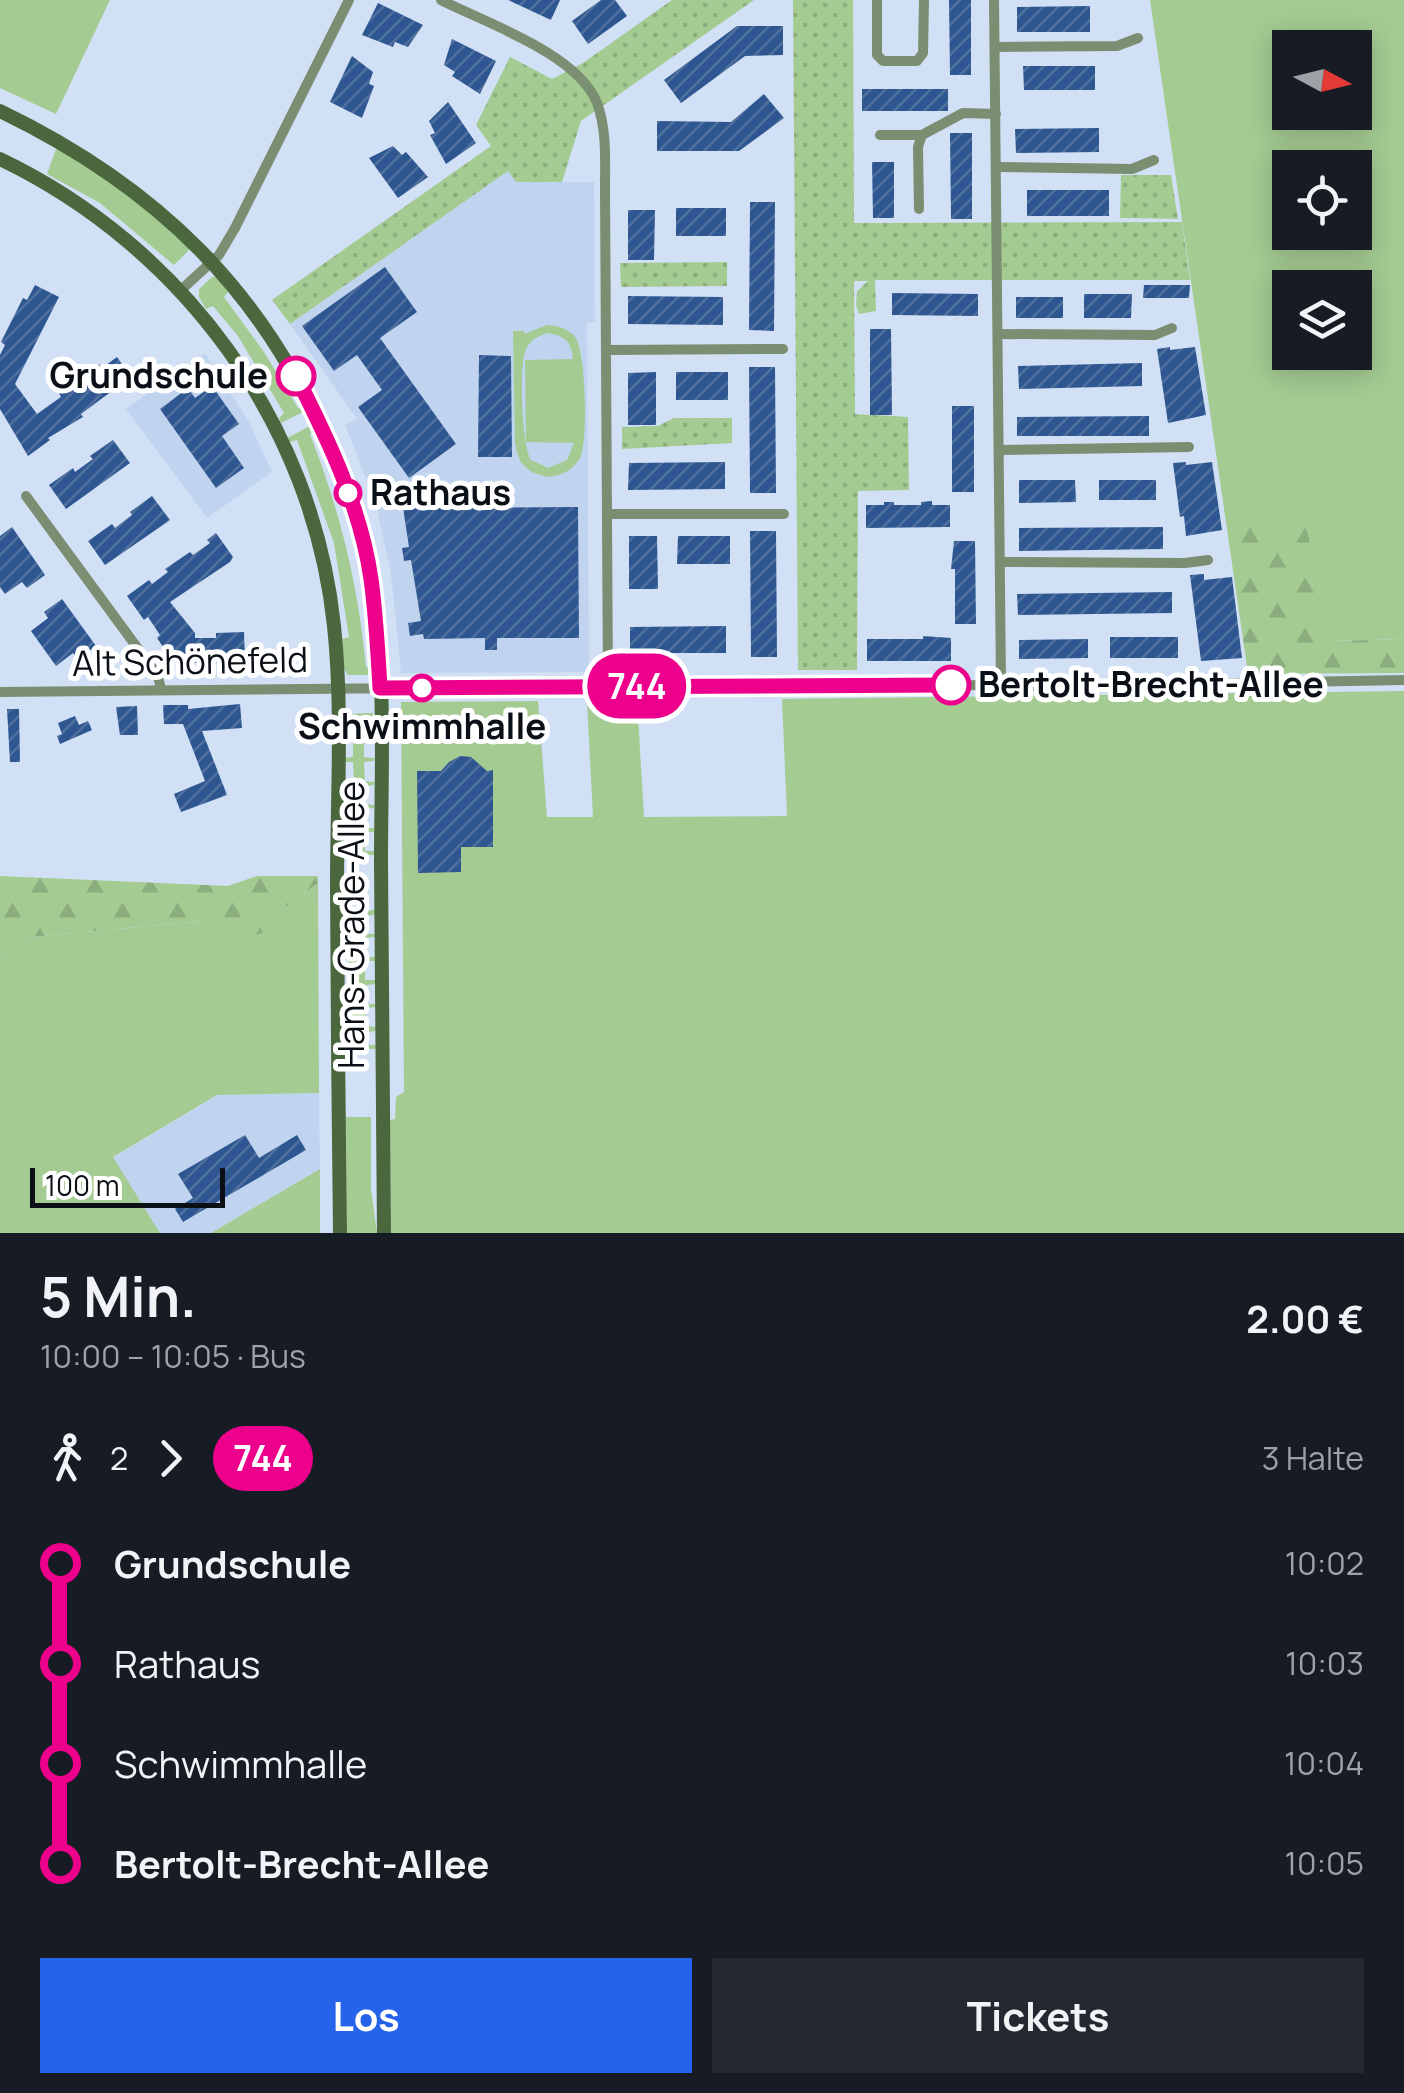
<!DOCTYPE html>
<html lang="de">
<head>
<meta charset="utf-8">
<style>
	:root { --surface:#171b24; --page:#242831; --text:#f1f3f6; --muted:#9ea1a6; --accent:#2563eb }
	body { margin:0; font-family:Manrope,sans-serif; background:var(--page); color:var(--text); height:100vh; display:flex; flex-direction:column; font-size:38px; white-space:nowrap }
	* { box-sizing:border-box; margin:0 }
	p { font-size:32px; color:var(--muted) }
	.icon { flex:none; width:55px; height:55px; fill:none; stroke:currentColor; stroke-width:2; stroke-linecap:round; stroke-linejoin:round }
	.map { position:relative; height:1233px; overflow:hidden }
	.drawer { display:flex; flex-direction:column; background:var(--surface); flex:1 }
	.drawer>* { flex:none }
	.badge { padding:0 20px; border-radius:32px; font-size:35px; line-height:65px }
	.needle { width:65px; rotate:97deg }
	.controls { position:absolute; left:1272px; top:30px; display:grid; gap:20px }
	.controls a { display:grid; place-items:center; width:100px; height:100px; border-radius:0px; background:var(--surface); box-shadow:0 5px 25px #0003; font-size:50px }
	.scale { position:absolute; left:30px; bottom:25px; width:195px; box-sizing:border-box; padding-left:10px; border:5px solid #0b1017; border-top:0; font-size:28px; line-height:35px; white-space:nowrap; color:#0b1017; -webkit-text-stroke:8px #fff; paint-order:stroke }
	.map>.badge { position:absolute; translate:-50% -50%; box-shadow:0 0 0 5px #fff }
	.legs { display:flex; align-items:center; gap:15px; height:110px; padding:0 40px; font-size:32px }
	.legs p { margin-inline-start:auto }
	.summary { display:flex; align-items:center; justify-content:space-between; height:170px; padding:0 40px }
	h1 { font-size:55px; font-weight:700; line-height:75px }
	.cta { display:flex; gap:20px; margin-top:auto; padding:20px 40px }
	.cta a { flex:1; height:115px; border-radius:0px; background:var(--accent); color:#fff; font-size:40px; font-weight:700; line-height:115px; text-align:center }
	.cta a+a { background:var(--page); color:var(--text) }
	ul { padding:0 40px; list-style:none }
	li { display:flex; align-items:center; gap:35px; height:100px; font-size:38px }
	li i { display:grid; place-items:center; width:15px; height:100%; margin:0 12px; background:currentColor }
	li i::after { content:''; width:25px; height:25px; margin:-12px; border:8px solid; border-radius:50%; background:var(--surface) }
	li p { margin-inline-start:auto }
	li:first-child i { background:linear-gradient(#0000 50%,currentColor 0) }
	li:last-child i { background:linear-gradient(currentColor 50%,#0000 0) }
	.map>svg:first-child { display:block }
	.built { fill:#c1d4ef }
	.grass { fill:#a4cb92; fill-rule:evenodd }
	.forest { fill:url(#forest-firs) }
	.park { fill:url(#park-dots) }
	.building { fill:url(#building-hatch) }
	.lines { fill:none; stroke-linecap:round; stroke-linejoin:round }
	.street { stroke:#7a8e71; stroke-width:10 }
	.secondary { stroke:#4b673d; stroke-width:14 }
	.line-1-casing { stroke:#fff; stroke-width:22 }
	.line-1 { stroke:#ec008c; stroke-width:15 }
	.stop-1-dot { fill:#fff; stroke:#ec008c; stroke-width:5 }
	.labels { text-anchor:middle; stroke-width:10; stroke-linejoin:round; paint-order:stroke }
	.stop-label { font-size:35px; font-weight:bold; fill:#0b1017; stroke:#fff; text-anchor:start }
	.street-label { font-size:35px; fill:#0b1017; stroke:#fff }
</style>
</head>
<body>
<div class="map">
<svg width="1404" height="1233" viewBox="0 0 1404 1233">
	<defs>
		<pattern id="forest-firs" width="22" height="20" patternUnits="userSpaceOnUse" patternTransform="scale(2.5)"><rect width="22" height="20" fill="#a4cb92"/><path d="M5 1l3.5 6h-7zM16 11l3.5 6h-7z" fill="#8cad7d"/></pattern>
		<pattern id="park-dots" width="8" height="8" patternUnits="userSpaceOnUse" patternTransform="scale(2.5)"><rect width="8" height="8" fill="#a4cb92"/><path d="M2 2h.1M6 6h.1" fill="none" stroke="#8cad7d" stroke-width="1.8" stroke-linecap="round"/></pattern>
		<pattern id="building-hatch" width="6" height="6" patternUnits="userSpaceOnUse" patternTransform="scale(2.5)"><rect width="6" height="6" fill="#2e5792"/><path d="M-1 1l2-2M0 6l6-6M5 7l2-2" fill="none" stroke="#506f9c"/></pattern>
	</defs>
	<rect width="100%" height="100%" fill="#d1e0f5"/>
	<g class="built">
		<path d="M 508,171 L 517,182 L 594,182 L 595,322 L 587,323 L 589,672 L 401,673 L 391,574 L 376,504 L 345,425 L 357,419 L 290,324 Z"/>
		<path d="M 205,353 L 249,422 L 272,472 L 207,518 L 126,409 Z"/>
		<path d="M 319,1093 L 320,1169 L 211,1233 L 160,1233 L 112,1158 L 218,1095 Z"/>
	</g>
	<g class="grass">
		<path d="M 0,0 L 110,0 L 56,114 L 0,88 Z"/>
		<path d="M 1150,0 L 1404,0 L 1404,639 L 1329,641 L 1306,524 L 1227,529 ZM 1290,48 L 1355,48 L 1355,112 L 1290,112 ZM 1290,168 L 1355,168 L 1355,232 L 1290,232 ZM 1290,288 L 1355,288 L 1355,352 L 1290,352 Z"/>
		<path d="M 57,146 L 135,199 L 190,249 L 174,265 L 100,203 L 47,174 Z"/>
		<path d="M 212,277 L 217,277 L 229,291 L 224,297 L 264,352 L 298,408 L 304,406 L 307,410 L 281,423 L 279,418 L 284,413 L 238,336 L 213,306 L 206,309 L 199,297 L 199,289 Z"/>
		<path d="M 547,325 C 558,326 568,328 575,337 C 586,351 588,440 581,456 C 575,469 563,475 549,477 C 527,473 518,465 515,442 L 513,331 L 524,331 L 524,334 ZM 547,333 C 564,335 572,342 573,359 L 525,360 L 526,442 L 574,443 L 567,460 L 548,468 L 531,460 C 522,445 518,362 527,347 C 532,339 539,336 547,333 Z"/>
		<path d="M 314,424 L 316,429 L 310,434 C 340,511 358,584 366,667 L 372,667 L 370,675 L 348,675 L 344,669 L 342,639 L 349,637 L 334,543 L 297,440 L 290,442 L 287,438 Z"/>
		<path d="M 1404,691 L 1404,1233 L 391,1233 L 390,1120 L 395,1119 L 396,1097 L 404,1092 L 401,702 L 538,701 L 547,817 L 593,817 L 587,701 L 637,700 L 644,817 L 787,816 L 782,699 Z"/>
		<path d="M 373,713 L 373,725 L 364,725 L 364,734 L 374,735 L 374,739 L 364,740 L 364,757 L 374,758 L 374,761 L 364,762 L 365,781 L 374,782 L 374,785 L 365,786 L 365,804 L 374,805 L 374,808 L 365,809 L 365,828 L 374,828 L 374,832 L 365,832 L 365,851 L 375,851 L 375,855 L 345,855 L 345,851 L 354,851 L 354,832 L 344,832 L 344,828 L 354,827 L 354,809 L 344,809 L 344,805 L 354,804 L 353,786 L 344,786 L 344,782 L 354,781 L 353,762 L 344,762 L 344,758 L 353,757 L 353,739 L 343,739 L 343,735 L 353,735 L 353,726 L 343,725 L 343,714 Z"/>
		<path d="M 318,883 L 319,1093 L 217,1095 L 113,1157 L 160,1233 L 0,1233 L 0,960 L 32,937 L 203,921 L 235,940 L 262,933 L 258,917 L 283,909 Z"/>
		<path d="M 375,910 L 375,915 L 365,916 L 365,934 L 375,934 L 375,937 L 365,938 L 365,957 L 375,957 L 375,961 L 365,961 L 365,980 L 376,980 L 376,984 L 366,985 L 366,1004 L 376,1004 L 376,1007 L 366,1008 L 366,1026 L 376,1027 L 376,1031 L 366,1032 L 366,1045 L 376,1045 L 376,1049 L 352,1049 L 351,976 L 345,943 L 355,943 L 355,938 L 345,938 L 345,934 L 355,934 L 355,916 L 345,915 L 345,911 Z"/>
		<path d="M 346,1117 L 371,1117 L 371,1189 L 377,1233 L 347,1233 Z"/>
		<path d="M 320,1169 L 320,1233 L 211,1233 Z"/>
	</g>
	<g class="forest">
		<path d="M 1306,523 L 1329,641 L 1404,639 L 1404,673 L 1248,674 L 1227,529 Z"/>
		<path d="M 0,876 L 228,886 L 257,876 L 318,876 L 318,883 L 283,909 L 259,917 L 263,933 L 235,940 L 202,921 L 32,937 L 0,960 Z"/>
	</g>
	<g class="park">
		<path d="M 672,0 L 754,0 L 581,121 L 562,182 L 516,182 L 508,171 L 290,324 L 272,300 L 491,146 L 476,125 L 510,57 L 552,79 L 583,63 Z"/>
		<path d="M 793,0 L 853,0 L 854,223 L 1182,222 L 1190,280 L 875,280 L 876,311 L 859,314 L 856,305 L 857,291 L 868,281 L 854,281 L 855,414 L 908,417 L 909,490 L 858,491 L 857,670 L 798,670 Z"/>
		<path d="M 1121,175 L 1171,175 L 1178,219 L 1120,218 Z"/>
		<path d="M 727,262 L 727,286 L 621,287 L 620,263 Z"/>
		<path d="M 674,418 L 732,418 L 732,443 L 622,449 L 622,427 L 658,426 Z"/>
	</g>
	<g class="building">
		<path d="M 508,0 L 560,0 L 551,20 Z"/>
		<path d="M 601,0 L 615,0 L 627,16 L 588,44 L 572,21 Z"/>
		<path d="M 949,0 L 971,0 L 971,75 L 950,75 Z"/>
		<path d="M 378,3 L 423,25 L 408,47 L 395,42 L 393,47 L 362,35 Z"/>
		<path d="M 1090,6 L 1090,32 L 1017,32 L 1017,7 Z"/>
		<path d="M 737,26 L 783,26 L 783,55 L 745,56 L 681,103 L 664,80 Z"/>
		<path d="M 452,39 L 496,61 L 480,94 L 452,76 L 455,72 L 444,65 Z"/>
		<path d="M 352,56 L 373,72 L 369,84 L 374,86 L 362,118 L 330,102 Z"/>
		<path d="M 1023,66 L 1095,66 L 1095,90 L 1024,90 Z"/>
		<rect x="862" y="89" width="86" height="22"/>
		<path d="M 764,94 L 784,118 L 739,151 L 657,151 L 657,121 L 731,122 Z"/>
		<path d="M 448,102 L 476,143 L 446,164 L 430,135 L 435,133 L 429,121 Z"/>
		<path d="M 1099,128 L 1099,152 L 1016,153 L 1015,129 Z"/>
		<path d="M 950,133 L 972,133 L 972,219 L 951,219 Z"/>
		<path d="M 393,146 L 402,155 L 406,152 L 428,177 L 398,198 L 369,158 Z"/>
		<path d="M 872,162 L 894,162 L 894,218 L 873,218 Z"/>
		<rect x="1027" y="190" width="82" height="26"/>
		<path d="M 750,202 L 775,202 L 774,331 L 749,330 Z"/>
		<rect x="676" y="208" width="50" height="28"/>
		<path d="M 628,210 L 655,210 L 654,260 L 628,260 Z"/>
		<path d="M 385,267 L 417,312 L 380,338 L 456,444 L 409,478 L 358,407 L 382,390 L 357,355 L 334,371 L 302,326 Z"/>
		<path d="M 35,285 L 59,297 L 15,384 L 37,414 L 61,397 L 59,393 L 99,364 L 102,368 L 117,357 L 134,381 L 119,392 L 116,388 L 81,414 L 83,417 L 48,438 L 50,440 L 28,456 L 0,409 L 0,355 L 5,345 L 1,342 L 23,298 L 27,300 Z"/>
		<path d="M 1144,285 L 1190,285 L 1189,298 L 1143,298 Z"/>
		<path d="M 892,293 L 978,294 L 978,316 L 892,315 Z"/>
		<path d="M 1084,294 L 1132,294 L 1131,318 L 1084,318 Z"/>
		<path d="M 628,296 L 723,297 L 723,325 L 628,324 Z"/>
		<rect x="1016" y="297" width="47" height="21"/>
		<path d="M 870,329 L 891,329 L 892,415 L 870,415 Z"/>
		<path d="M 1170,347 L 1170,350 L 1195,347 L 1206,415 L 1168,423 L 1157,349 Z"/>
		<path d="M 479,355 L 511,356 L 512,457 L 478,457 Z"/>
		<path d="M 1142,363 L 1142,386 L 1019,389 L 1018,366 Z"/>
		<path d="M 749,367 L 775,367 L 776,493 L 750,493 Z"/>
		<path d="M 656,372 L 656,425 L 628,425 L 628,373 Z"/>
		<rect x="676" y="372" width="52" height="28"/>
		<path d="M 212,386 L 239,424 L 222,436 L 244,468 L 216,488 L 160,409 L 188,388 L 195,398 Z"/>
		<rect x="952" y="406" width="22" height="86"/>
		<path d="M 1149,416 L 1149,436 L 1017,436 L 1017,417 Z"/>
		<path d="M 113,440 L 130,463 L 66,509 L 49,485 L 73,468 L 75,472 L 93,459 L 90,456 Z"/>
		<path d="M 725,462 L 725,489 L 628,490 L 629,463 Z"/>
		<path d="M 1186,462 L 1186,465 L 1212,462 L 1222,530 L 1186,536 L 1184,516 L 1180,517 L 1173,463 Z"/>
		<path d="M 1019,480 L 1075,480 L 1076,502 L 1019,503 Z"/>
		<rect x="1099" y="480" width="57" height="20"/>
		<path d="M 152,496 L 170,520 L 105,565 L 88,541 L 112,524 L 115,528 L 132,515 L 130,512 Z"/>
		<path d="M 932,501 L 932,505 L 950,505 L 950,527 L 866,528 L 866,505 L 884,505 L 884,502 L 894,502 L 894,505 L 921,505 L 921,502 Z"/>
		<path d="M 578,507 L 579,638 L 497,638 L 497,650 L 485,650 L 485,638 L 424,639 L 423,634 L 410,636 L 408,623 L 421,621 L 411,560 L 404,561 L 402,548 L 409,547 L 403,508 Z"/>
		<path d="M 12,527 L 45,575 L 27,588 L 22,582 L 5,594 L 0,587 L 0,536 Z"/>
		<path d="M 1163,527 L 1163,549 L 1019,551 L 1019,528 Z"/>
		<path d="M 750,531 L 776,531 L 777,657 L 751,657 Z"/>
		<path d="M 216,533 L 233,557 L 230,562 L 170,602 L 195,633 L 195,638 L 216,638 L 216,633 L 244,632 L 245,662 L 174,663 L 157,638 L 160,635 L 148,617 L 144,620 L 127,596 L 149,580 L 152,584 L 168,572 L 165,569 L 190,552 L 193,555 L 210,543 L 207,540 Z"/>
		<path d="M 629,536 L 657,536 L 658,589 L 629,589 Z"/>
		<path d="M 678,536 L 730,536 L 730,564 L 677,564 Z"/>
		<path d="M 954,541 L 975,541 L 976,624 L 955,624 L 955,569 L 951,569 Z"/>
		<path d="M 1204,574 L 1204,580 L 1232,577 L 1242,658 L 1201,661 L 1190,575 Z"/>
		<path d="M 1172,592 L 1172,613 L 1018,615 L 1017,594 Z"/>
		<path d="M 62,599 L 96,646 L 77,659 L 73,653 L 56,666 L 31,631 L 48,618 L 44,612 Z"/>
		<path d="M 726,626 L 726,653 L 630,653 L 630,627 Z"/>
		<path d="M 923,636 L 951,638 L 951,661 L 867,661 L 867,639 L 923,639 Z"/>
		<rect x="1110" y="637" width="68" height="21"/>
		<path d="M 1088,639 L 1088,658 L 1019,659 L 1019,640 Z"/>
		<path d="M 240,704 L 242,728 L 202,731 L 227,795 L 181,812 L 174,794 L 205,781 L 183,724 L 164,724 L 163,705 L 188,705 L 188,709 Z"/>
		<path d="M 137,706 L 138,735 L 120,735 L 116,707 Z"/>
		<path d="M 7,709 L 19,709 L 20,762 L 10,762 Z"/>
		<path d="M 75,716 L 79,725 L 88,721 L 92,730 L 60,744 L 57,736 L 62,734 L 58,723 Z"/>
		<path d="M 460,756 L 471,757 L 487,771 L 493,770 L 493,847 L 461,847 L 461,872 L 418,873 L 417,771 L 441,771 L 449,762 Z"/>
		<path d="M 245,1135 L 259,1158 L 297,1135 L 306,1150 L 183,1222 L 175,1209 L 193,1198 L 178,1174 Z"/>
	</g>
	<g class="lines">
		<g class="street">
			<path d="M 441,0 C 486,23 578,54 597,103 C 607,130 605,160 605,189 L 608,686"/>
			<path d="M 877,0 L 877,55 L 883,61 L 917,61 L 923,53 L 924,0"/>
			<path d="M 994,0 L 1001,685"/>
			<path d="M 995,47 L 1117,46 L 1138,38"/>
			<path d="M 880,135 L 922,135"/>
			<path d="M 996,167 L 1132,169 L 1154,160"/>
			<path d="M 919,209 L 918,147 L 922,135 L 963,113 L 996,114"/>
			<path d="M 181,290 L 219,255 L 235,228 L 349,0"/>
			<path d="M 998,334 L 1155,335 L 1172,328"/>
			<path d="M 607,350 L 783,349"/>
			<path d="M 999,450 L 1189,447"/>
			<path d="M 26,496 L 158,676 L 161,690"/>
			<path d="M 607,514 L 784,514"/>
			<path d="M 1000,562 L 1185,563 L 1208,560"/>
			<path d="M 0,692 L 815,684 L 1094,686 L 1404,680"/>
		</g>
		<g class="secondary">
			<path d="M 0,111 C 156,186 266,292 332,454 C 348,494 363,534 370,576 C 387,670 381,768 381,863 C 382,986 383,1110 384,1233"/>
			<path d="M 0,159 C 182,246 313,423 334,626 C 343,709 337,800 337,884 C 337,1000 339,1117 340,1233"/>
		</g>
	</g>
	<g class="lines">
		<defs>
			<path id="line-1" d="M 296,376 C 328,439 361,508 371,579 C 376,615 378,652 380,688 L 951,685"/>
		</defs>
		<use href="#line-1" class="line-1-casing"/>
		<use href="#line-1" class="line-1"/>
	</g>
	<g class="stop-1-dot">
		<circle cx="296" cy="376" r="18"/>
		<circle cx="348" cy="493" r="12"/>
		<circle cx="951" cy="685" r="18"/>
		<circle cx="422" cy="688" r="12"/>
	</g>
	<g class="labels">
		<g class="stop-label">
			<text x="268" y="388" text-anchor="end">Grundschule</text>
			<text x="370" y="505">Rathaus</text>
			<text x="978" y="697">Bertolt-Brecht-Allee</text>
			<text x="422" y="739" text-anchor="middle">Schwimmhalle</text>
		</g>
		<g class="street-label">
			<text transform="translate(190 662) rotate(-1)" y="12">Alt Schönefeld</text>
			<text transform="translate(352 925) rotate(-90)" y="12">Hans-Grade-Allee</text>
		</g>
	</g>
</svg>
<div class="controls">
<a><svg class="needle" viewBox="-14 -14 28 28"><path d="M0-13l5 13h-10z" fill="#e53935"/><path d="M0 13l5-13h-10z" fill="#9ea1a6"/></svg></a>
<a><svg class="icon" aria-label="locate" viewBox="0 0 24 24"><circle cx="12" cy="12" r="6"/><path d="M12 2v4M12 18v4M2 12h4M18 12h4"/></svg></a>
<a><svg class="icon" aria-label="layers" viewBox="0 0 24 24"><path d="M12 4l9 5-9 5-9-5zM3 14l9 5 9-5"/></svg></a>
</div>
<div class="scale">100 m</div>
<b class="badge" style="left:637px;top:686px;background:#ec008c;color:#fff">744</b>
</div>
<section class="drawer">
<div class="summary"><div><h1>5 Min.</h1><p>10:00 – 10:05 · Bus</p></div><b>2.00 €</b></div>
<div class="legs"><svg class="icon" aria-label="walk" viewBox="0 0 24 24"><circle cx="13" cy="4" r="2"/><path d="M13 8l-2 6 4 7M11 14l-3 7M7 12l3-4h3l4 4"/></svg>2<svg class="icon" aria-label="forward" viewBox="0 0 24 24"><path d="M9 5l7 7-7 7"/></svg><b class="badge" style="background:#ec008c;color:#fff">744</b><p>3 Halte</p></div>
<ul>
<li><i style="color:#ec008c"></i><b>Grundschule</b><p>10:02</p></li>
<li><i style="color:#ec008c"></i><span>Rathaus</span><p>10:03</p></li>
<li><i style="color:#ec008c"></i><span>Schwimmhalle</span><p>10:04</p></li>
<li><i style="color:#ec008c"></i><b>Bertolt-Brecht-Allee</b><p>10:05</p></li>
</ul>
<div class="cta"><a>Los</a><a>Tickets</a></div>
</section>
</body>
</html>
